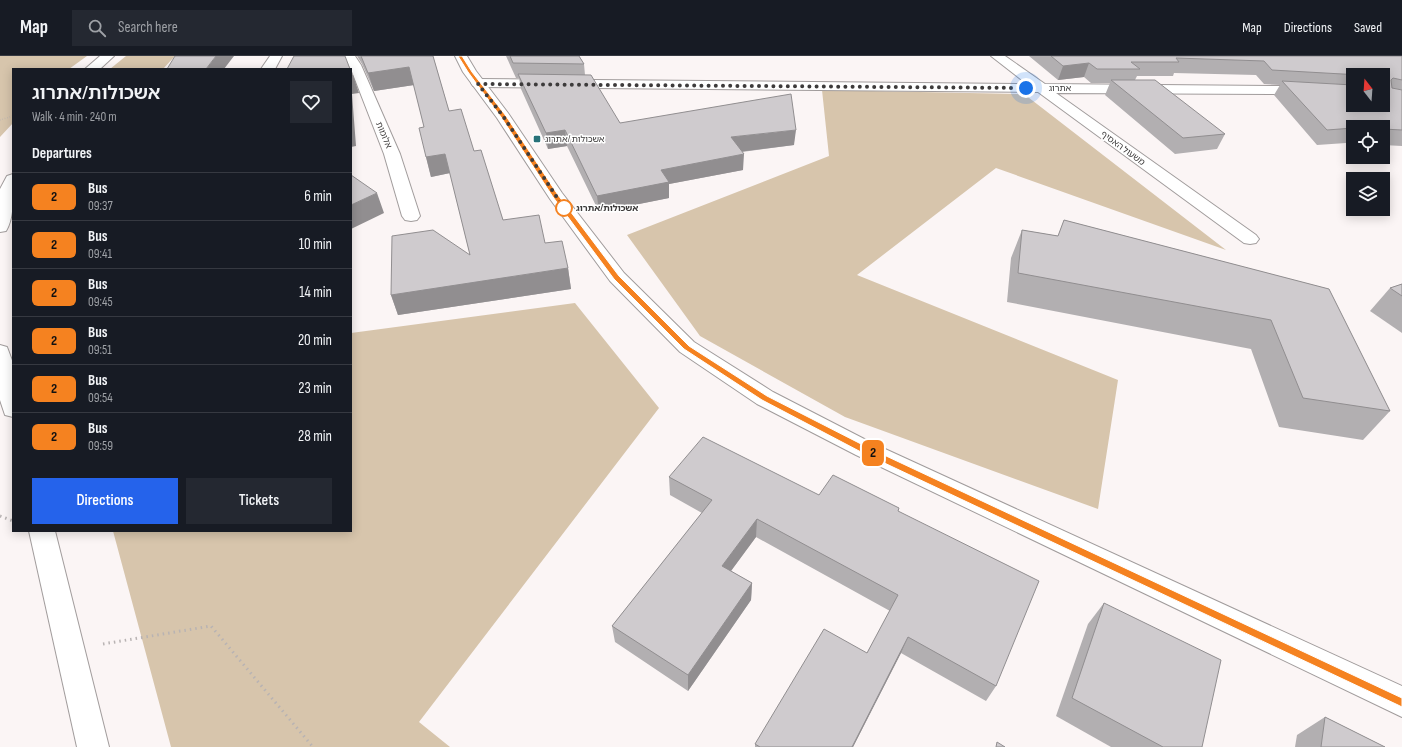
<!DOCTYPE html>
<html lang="en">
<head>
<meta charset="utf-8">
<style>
	:root { --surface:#171b24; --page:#242831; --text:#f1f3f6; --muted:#9ea1a6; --line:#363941; --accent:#2563eb }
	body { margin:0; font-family:"Sofia Sans Condensed","Noto Sans Hebrew",sans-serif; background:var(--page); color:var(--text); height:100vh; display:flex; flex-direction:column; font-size:15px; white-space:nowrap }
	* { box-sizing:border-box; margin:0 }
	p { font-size:13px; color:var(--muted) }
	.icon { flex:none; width:22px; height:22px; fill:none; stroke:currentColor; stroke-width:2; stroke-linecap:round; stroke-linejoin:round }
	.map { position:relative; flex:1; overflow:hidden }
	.panel { position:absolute; left:12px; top:12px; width:340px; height:464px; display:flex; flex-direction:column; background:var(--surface); border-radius:0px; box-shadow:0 2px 10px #0003 }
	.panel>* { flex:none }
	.badge { padding:0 8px; border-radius:6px; font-size:14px; line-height:26px }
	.needle { width:26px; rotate:343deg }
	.fabs { position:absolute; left:1346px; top:12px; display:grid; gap:8px }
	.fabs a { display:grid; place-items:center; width:44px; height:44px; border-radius:0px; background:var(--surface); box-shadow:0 2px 10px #0003; font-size:20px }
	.you { position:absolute; width:20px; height:20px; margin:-10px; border:3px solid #fff; border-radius:50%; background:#1a73e8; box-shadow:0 0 0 6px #1a73e833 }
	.map>.badge { position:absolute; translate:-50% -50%; box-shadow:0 0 0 2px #fff }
	h2 { padding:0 20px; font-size:15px; line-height:36px }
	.round { display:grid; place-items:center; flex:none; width:42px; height:42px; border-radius:0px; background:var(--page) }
	.headline { display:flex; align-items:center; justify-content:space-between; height:68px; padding:0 20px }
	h1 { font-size:19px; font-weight:600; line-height:30px }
	.cta { display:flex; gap:8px; margin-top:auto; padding:8px 20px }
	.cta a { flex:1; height:46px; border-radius:0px; background:var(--accent); color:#fff; font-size:16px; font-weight:600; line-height:46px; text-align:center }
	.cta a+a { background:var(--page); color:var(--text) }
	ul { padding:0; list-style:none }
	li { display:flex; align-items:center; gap:12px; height:48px; padding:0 20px; border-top:1px solid var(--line) }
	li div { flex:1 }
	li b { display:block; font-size:15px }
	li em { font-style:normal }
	li .badge { min-width:44px; font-weight:700; text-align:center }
	header { display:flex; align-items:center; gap:24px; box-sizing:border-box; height:56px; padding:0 20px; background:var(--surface); border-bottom:1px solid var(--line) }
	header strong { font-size:19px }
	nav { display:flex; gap:22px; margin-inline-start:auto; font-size:14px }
	.search { width:280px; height:36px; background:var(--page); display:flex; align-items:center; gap:10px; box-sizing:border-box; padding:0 14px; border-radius:0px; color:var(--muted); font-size:15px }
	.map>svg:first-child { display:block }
	.green { fill:#d7c5ac }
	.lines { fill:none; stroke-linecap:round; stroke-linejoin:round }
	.minor-casing { stroke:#a19c9c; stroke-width:2 }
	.tertiary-casing { stroke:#a19c9c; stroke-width:2 }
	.path-far1 { stroke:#b8b3b3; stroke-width:1.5; stroke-dasharray:0.5 2; stroke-linecap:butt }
	.path { stroke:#b8b3b3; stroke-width:3; stroke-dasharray:1.5 4; stroke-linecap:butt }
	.minor { fill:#fff; fill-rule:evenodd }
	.tertiary { fill:#fff; fill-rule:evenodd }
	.wall { fill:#b2afb1; fill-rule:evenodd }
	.shaded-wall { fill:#918e90 }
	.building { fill:#cfcbce; stroke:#918e90 }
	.line { fill:#f58220; stroke:#fff }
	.walk { stroke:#3d3b3b; stroke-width:4; stroke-dasharray:0 7.2 }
	.poi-dot { fill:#287279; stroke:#fff; stroke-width:1.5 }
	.stop-dot { fill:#fff; stroke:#f58220; stroke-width:2 }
	.labels { text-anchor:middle; stroke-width:3; stroke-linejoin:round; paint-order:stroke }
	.far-street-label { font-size:9px; fill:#3d3b3b; stroke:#fff }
	.far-poi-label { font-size:9px; fill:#3d3b3b; stroke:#fff; text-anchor:start }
	.far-stop-label { font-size:9px; font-weight:bold; fill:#3d3b3b; stroke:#fff; text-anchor:start }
</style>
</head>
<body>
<header>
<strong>Map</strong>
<div class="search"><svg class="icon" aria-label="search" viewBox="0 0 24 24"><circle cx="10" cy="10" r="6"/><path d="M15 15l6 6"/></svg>Search here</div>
<nav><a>Map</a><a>Directions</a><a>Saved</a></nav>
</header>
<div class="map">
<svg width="1402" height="691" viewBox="0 0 1402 691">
	<rect width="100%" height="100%" fill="#fbf5f5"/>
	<g class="green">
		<path d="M 0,0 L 87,0 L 69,13 L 13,13 L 13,67 L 0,81 Z"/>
		<path d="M 126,0 L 175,0 L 163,13 L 110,13 Z"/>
		<path d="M 822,34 L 1024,38 L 1226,194 L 996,112 L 857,219 L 1118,324 L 1098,453 L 845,361 L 700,280 L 627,179 L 829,100 Z"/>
		<path d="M 575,247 L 659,352 L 419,666 L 450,691 L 171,691 L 113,475 L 351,475 L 351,277 Z"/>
	</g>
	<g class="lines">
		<defs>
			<g id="minor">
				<path d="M 270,0 L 282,0 L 275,13 L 261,13 Z"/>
				<path d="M 342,0 L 355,0 L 361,9 L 400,98 L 420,160 L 417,164 L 411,165 L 405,164 L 402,160 L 384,98 L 351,13 Z"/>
				<path d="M 991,0 L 1005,0 L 1045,28 L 1284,30 L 1353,35 L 1353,43 L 1284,38 L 1056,37 L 1256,179 L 1259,183 L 1256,187 L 1250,188 L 1244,187 L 1038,36 L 478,31 L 473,30 L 471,27 L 473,24 L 478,23 L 1027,28 Z"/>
			</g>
			<g id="tertiary">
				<path d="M 100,0 L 114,0 L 100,13 L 85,13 Z"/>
				<path d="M 455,0 L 467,0 L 476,15 L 508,57 L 562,137 L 624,217 L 694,286 L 773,336 L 872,387 L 1402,630 L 1402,661 L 856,399 L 757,348 L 680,296 L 610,225 L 550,143 L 497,62 L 463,16 Z"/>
				<path d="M 13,118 C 13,134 15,161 6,175 L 0,176 L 0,133 L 7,120 Z"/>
				<path d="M 0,289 L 7,291 L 13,307 L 13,361 L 5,359 L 0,344 Z"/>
				<path d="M 29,475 L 55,475 L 109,691 L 77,691 Z"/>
			</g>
		</defs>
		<use href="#minor" class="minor-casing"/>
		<use href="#tertiary" class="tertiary-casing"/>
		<path class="path-far1" d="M 0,64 L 13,60"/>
		<g class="path">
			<path d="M 0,460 L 13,465"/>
			<path d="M 103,588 L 211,570 L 313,691"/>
		</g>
		<use href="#minor" class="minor"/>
		<use href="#tertiary" class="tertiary"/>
	</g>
	<g class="wall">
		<path d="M 357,0 L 433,0 L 449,55 L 474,95 L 503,164 L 545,187 L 568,212 L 571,233 L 398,259 L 391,239 L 470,199 L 450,117 L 431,121 L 426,101 L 424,71 L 414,29 L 374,35 L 362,8 Z"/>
		<path d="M 506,0 L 579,0 L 584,8 L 585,19 L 620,67 L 794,89 L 742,96 L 743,114 L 669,128 L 669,142 L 599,156 L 567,90 L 548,93 L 521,33 L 519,22 L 516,22 Z"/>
		<path d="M 1029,0 L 1402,0 L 1402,90 L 1383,89 L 1383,71 L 1353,71 L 1353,87 L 1346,87 L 1317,89 L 1274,39 L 1280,29 L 1264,28 L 1256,19 L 1174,17 L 1173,20 L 1137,20 L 1135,24 L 1225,78 L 1217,93 L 1175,98 L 1105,39 L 1110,27 L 1091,27 L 1084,21 L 1058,24 ZM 1353,19 L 1383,19 L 1353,49 Z"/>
		<path d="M 1064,164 L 1329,233 L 1390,355 L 1363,384 L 1279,371 L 1251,293 L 1007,246 L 1011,202 L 1022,174 L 1058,180 Z"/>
		<path d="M 1402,228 L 1402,277 L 1370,255 L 1390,232 Z"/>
		<path d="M 669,421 L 819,439 L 898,456 L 996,630 L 986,645 L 901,597 L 853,691 L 755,691 L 755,688 L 867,597 L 890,555 L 756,481 L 731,515 L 752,527 L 751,544 L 688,635 L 615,586 L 612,570 L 702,457 L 670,439 Z"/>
		<path d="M 1104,547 L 1202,691 L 1111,691 L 1056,660 L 1088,568 Z"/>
		<path d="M 1325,661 L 1385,691 L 1295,691 L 1297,679 Z"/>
	</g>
	<g class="shaded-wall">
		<path d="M 216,0 L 234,0 L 224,13 L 206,13 Z"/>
		<path d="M 1089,7 L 1084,21 L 1058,24 L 1063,10 Z"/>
		<path d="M 409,11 L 414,29 L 374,35 L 368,17 Z"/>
		<path d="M 351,19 L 353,19 L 359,37 L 352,38 L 356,90 L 351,91 Z"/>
		<path d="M 565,74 L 567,90 L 548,93 L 546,77 Z"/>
		<path d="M 796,74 L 794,89 L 730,97 L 731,81 Z"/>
		<path d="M 445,98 L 450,117 L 431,121 L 426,101 Z"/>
		<path d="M 744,98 L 743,114 L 669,128 L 669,142 L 599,156 L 597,140 L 661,114 Z"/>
		<path d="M 377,137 L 384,157 L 351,173 L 351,149 Z"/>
		<path d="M 568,212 L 571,233 L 398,259 L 391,239 Z"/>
		<path d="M 757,463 L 756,481 L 722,527 L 722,510 Z"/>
		<path d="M 752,527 L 751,544 L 688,635 L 688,619 Z"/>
		<path d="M 908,581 L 901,597 L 853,691 L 852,691 Z"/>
	</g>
	<g class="building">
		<path d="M 175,0 L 216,0 L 206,13 L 167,13 Z"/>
		<path d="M 294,0 L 345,0 L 350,13 L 287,13 Z"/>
		<path d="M 361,0 L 433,0 L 449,55 L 461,53 L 474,95 L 481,94 L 503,164 L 539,159 L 545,187 L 562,185 L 568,212 L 391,239 L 392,180 L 433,174 L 470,199 L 445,98 L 426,101 L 419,72 L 424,71 L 409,11 L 368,17 Z"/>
		<path d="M 510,0 L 579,0 L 584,8 L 513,7 Z"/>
		<path d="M 1051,0 L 1402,0 L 1402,24 L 1393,22 L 1391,24 L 1392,32 L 1402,34 L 1402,74 L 1383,73 L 1383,71 L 1353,71 L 1353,72 L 1327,74 L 1282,25 L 1353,29 L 1353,49 L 1383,49 L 1383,19 L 1360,19 L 1272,14 L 1264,5 L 1176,2 L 1179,6 L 1131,6 L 1140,13 L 1097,13 L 1089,7 L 1063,10 Z"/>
		<path d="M 518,18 L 591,19 L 620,67 L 791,38 L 796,74 L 731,81 L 744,98 L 661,114 L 669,126 L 597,140 L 565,74 L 546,77 Z"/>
		<path d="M 1111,24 L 1155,24 L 1225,78 L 1183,82 Z"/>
		<path d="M 351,119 L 377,137 L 351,149 Z"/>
		<path d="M 1064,164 L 1329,233 L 1390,355 L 1303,342 L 1271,264 L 1018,217 L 1022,174 L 1058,180 Z"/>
		<path d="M 1402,228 L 1402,240 L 1390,232 Z"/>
		<path d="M 703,381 L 819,439 L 833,419 L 899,452 L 898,455 L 1039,525 L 996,630 L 908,581 L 852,691 L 760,691 L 755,688 L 824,573 L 867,597 L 898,539 L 757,463 L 722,510 L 752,527 L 688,619 L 612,570 L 712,444 L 669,421 Z"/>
		<path d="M 1104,547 L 1221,604 L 1202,691 L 1163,691 L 1072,642 Z"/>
		<path d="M 1325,661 L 1385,691 L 1321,691 Z"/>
		<path d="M 997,686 L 1005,691 L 996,691 Z"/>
	</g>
	<path class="line" d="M 458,0 L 462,0 L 472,16 L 506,60 L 558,139 L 619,220 L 689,290 L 767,340 L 867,391 L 1402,642 L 1402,651 L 1398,649 L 861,396 L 762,344 L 684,293 L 614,223 L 553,141 L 501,61 L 468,16 Z"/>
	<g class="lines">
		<path class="walk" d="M 564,152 L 503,60 L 478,28 L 1026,32"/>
	</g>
	<rect class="poi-dot" x="533" y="79" width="8" height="8" rx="2"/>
	<circle class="stop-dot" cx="564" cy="152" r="8"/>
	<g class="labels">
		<g class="far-street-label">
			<text x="1060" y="35">אתרוג</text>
			<text transform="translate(384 79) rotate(67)" y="3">אלומות</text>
			<text transform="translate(1123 92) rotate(36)" y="3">משעול האסיף</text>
		</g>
		<g class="far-poi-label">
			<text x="545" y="86">אשכולות /אתרוג</text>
		</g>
		<g class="far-stop-label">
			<text x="576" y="155">אשכולות/אתרוג</text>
		</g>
	</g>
</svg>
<div class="fabs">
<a><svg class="needle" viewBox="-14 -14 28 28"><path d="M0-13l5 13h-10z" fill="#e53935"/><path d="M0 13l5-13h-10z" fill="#9ea1a6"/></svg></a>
<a><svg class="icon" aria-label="locate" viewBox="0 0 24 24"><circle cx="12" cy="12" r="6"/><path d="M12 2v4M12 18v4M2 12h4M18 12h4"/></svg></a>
<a><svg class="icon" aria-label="layers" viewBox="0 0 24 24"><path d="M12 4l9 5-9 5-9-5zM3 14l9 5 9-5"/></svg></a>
</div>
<div class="you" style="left:1026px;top:32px"></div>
<b class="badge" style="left:873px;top:397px;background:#f58220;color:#111">2</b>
<section class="panel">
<div class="headline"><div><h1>אשכולות/אתרוג</h1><p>Walk · 4 min · 240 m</p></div><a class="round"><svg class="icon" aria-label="heart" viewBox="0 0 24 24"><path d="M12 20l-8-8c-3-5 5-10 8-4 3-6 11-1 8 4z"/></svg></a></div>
<h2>Departures</h2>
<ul>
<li><span class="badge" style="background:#f58220;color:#111">2</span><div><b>Bus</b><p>09:37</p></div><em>6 min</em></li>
<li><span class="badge" style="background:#f58220;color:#111">2</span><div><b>Bus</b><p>09:41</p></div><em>10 min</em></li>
<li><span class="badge" style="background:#f58220;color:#111">2</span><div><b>Bus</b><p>09:45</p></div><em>14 min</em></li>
<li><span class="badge" style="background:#f58220;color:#111">2</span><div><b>Bus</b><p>09:51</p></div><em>20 min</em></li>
<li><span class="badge" style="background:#f58220;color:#111">2</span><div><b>Bus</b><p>09:54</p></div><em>23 min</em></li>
<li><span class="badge" style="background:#f58220;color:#111">2</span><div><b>Bus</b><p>09:59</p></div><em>28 min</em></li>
</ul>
<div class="cta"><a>Directions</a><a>Tickets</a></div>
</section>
</div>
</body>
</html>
